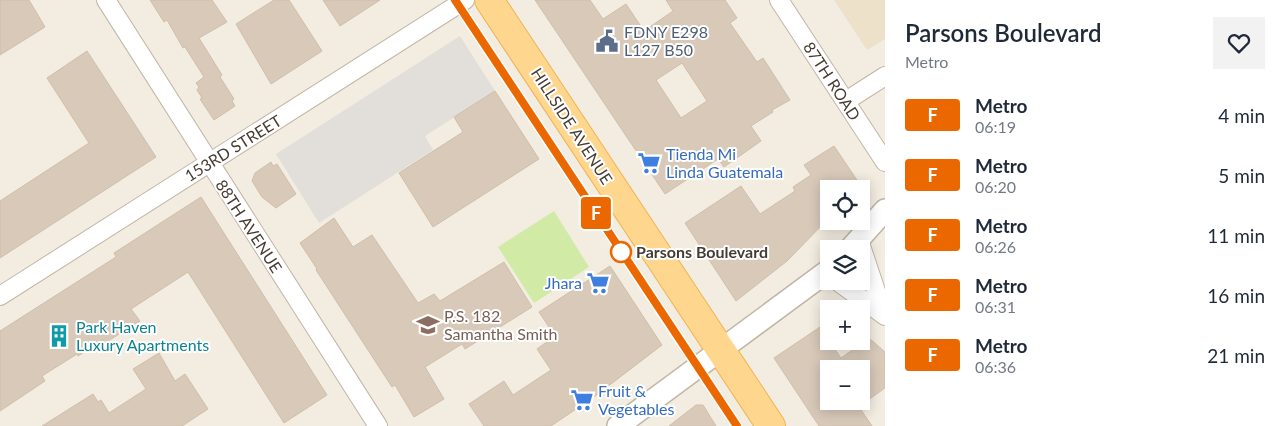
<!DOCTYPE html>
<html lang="en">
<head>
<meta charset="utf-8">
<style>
	:root { --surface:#fff; --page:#f2f2f3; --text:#1f2937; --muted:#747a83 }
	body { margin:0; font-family:Lato,sans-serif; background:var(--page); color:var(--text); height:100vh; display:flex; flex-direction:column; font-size:19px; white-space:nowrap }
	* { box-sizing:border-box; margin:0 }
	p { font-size:16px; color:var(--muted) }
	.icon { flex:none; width:28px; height:28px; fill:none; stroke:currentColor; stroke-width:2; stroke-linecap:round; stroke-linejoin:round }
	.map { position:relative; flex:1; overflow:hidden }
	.sheet { display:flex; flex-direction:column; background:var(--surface); width:400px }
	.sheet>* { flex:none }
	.badge { padding:0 10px; border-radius:4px; font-size:18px; line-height:32px }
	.controls { position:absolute; left:820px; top:180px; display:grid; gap:10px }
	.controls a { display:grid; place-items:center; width:50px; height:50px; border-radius:0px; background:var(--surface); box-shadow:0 2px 12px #0003; font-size:25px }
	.map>.badge { position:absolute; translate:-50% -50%; box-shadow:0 0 0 2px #fff }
	.round { display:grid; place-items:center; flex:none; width:52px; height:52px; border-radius:0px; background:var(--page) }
	.head { display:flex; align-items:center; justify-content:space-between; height:85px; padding:0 20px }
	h1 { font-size:24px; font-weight:600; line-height:38px }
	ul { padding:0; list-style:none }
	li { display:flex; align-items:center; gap:15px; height:60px; padding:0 20px }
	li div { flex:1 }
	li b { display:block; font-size:19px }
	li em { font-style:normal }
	li .badge { min-width:55px; font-weight:700; text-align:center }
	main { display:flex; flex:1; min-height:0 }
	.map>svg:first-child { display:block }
	.education { fill:#ede1ca }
	.green { fill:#d1eba6 }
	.parking { fill:#e2dfdb }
	.building { fill:#d8c9b9; stroke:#d0bea9; fill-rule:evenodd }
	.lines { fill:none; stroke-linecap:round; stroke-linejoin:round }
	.minor-casing { stroke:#c1b6a6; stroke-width:20 }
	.tertiary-casing { stroke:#c1b6a6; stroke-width:24 }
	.primary-casing { stroke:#eeb454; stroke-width:30 }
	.minor { stroke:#fff; stroke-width:18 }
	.tertiary { stroke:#fff; stroke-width:21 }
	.primary { stroke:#ffd68e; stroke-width:28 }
	.line-casing { stroke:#fff; stroke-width:11 }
	.line { stroke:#eb6800; stroke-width:8 }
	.stop-dot { fill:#fff; stroke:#eb6800; stroke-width:2.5 }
	.labels { text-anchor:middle; stroke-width:4; stroke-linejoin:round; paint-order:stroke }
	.service-label { font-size:16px; fill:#4e5e75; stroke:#fff; text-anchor:start }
	.street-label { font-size:16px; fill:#443c32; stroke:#fff }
	.shop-label { font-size:16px; fill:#366cbe; stroke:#fff; text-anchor:start }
	.stop-label { font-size:16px; font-weight:bold; fill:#443c32; stroke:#fff; text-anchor:start }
	.education-label { font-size:16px; fill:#785e54; stroke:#fff; text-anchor:start }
	.culture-label { font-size:16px; fill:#0d838f; stroke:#fff; text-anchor:start }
</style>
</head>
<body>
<main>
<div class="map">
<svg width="885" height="426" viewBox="0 0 885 426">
	<rect width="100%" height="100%" fill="#f3ece1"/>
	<path class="education" d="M 834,0 L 885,0 L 885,39 L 867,50 Z"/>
	<path class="green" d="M 554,211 L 589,267 L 534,303 L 498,247 Z"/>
	<path class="parking" d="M 460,36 L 495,91 L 425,136 L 433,150 L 319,223 L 276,154 Z"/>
	<g class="building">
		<path d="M 0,0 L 29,0 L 45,27 L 0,55 Z"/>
		<path d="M 150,0 L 212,0 L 227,22 L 199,38 L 222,75 L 220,77 L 234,99 L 232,101 L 235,106 L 214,120 L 200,99 L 202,98 L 197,90 L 199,87 L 196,83 L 204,77 L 185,47 L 183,48 L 167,20 L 164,22 Z"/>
		<path d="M 274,0 L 289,0 L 322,51 L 271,84 L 236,24 Z"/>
		<path d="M 323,0 L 380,0 L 340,26 Z"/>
		<path d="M 535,0 L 590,0 L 603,19 L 626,4 L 644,31 L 673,11 L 666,0 L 725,0 L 737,18 L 730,23 L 757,62 L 763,58 L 790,100 L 772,110 L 773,112 L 751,126 L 761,141 L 724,167 L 718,159 L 665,194 ZM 682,63 L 707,101 L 681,118 L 656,80 Z"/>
		<path d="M 87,51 L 156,157 L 0,258 L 0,201 L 89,143 L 47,78 Z"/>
		<path d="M 495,91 L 539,159 L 433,227 L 399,173 L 463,132 L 454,117 Z"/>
		<path d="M 834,146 L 863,189 L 829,189 L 829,218 L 787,261 L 736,301 L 685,223 L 741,186 L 760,214 L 795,191 L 793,187 L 811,175 L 804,165 Z"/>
		<path d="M 271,162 L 273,166 L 277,164 L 296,194 L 276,208 L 262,197 L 252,181 L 255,173 Z"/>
		<path d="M 201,197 L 327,395 L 284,423 L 188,272 L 131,309 L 140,321 L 105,343 L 103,340 L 78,356 L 77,354 L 42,376 L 45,381 L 0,411 L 0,331 L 116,257 L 114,253 Z"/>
		<path d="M 334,218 L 353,247 L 372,235 L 418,303 L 434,294 L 440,301 L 504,262 L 532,307 L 465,349 L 462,344 L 425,367 L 444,399 L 414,417 L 395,385 L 392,387 L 316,270 L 317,269 L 300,243 Z"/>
		<path d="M 610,266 L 662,345 L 594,397 L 551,426 L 484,426 L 469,404 L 504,381 L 513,395 L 551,370 L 537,349 L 555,336 L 539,312 Z"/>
		<path d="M 829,321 L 829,341 L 841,358 L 869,338 L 885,352 L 885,388 L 861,405 L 861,369 L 829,369 L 829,401 L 855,401 L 872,426 L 819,426 L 774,358 Z"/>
		<path d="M 159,353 L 175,381 L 185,374 L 208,409 L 182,426 L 42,426 L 93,394 L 98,402 L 101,400 L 109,413 L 146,389 L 133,369 Z"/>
		<path d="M 696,405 L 703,405 L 716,426 L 669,426 Z"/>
	</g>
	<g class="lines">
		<defs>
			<g id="minor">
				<path d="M 106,0 L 378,426"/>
				<path d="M 779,0 L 885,162"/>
				<path d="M 846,101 L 885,76"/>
				<path d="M 859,240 L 884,315"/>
				<path d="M 837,281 L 885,316"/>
				<path d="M 0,296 L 465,0"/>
			</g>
			<g id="tertiary">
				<path d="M 850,249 L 885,210"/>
				<path d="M 618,426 L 829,270"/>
			</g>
			<path id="primary" d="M 489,0 L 771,426"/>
		</defs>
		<use href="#minor" class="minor-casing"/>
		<use href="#tertiary" class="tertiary-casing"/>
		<use href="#primary" class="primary-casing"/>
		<use href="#minor" class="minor"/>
		<use href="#tertiary" class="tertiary"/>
		<use href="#primary" class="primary"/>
	</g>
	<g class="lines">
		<defs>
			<path id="line" d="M 455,0 L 737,426"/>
		</defs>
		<use href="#line" class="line-casing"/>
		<use href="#line" class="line"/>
	</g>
	<defs>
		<symbol id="civic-bare" viewBox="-9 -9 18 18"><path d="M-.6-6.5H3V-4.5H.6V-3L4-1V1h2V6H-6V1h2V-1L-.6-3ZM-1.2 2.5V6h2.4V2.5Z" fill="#5c6f8a" stroke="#fff" stroke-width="2.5" paint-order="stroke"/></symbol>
		<symbol id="supermarket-bare" viewBox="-9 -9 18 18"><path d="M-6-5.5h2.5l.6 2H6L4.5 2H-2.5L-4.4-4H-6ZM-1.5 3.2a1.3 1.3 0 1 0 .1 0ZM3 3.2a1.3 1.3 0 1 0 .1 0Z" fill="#3f7fe0" stroke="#fff" stroke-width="2.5" paint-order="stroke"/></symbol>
		<symbol id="school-bare" viewBox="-9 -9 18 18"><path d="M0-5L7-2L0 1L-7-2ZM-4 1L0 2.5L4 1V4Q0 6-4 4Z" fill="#8d6e63" stroke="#fff" stroke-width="2.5" paint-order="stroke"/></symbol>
		<symbol id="building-bare" viewBox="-9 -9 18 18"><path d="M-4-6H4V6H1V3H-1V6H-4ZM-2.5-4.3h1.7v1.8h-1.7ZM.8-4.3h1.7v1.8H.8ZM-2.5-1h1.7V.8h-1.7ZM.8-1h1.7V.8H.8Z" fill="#0f9aa8" stroke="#fff" stroke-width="2.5" paint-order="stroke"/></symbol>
	</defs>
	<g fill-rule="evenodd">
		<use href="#civic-bare" x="591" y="25" width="32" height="32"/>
		<use href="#supermarket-bare" x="633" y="147" width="32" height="32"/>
		<use href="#supermarket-bare" x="582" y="267" width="32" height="32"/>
		<use href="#school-bare" x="412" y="309" width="32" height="32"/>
		<use href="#building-bare" x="43" y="320" width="32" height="32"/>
		<use href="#supermarket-bare" x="566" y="384" width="32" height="32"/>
	</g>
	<circle class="stop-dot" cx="621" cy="252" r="10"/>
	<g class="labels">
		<g class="service-label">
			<text x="624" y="38">FDNY E298<tspan x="624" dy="18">L127 B50</tspan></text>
		</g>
		<g class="street-label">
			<text transform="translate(832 81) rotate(57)" y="6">87TH ROAD</text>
			<text transform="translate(572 126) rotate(57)" y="6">HILLSIDE AVENUE</text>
			<text transform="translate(233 148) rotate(-32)" y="6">153RD STREET</text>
			<text transform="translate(249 226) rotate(57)" y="6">88TH AVENUE</text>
		</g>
		<g class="shop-label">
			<text x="666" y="160">Tienda Mi<tspan x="666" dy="18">Linda Guatemala</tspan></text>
			<text x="582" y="289" text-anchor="end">Jhara</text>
			<text x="598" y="397">Fruit &amp;<tspan x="598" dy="18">Vegetables</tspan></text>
		</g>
		<g class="stop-label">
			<text x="636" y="258">Parsons Boulevard</text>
		</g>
		<g class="education-label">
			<text x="444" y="322">P.S. 182<tspan x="444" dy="18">Samantha Smith</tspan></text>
		</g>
		<g class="culture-label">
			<text x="76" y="333">Park Haven<tspan x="76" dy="18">Luxury Apartments</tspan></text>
		</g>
	</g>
</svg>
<div class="controls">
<a><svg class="icon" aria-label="locate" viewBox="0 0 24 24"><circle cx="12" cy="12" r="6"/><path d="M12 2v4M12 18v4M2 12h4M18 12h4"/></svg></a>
<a><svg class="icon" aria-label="layers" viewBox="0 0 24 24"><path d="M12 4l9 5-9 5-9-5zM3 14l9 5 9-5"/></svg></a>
<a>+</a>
<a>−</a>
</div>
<b class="badge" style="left:596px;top:213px;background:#eb6800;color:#fff">F</b>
</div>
<section class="sheet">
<div class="head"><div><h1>Parsons Boulevard</h1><p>Metro</p></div><a class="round"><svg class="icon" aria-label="heart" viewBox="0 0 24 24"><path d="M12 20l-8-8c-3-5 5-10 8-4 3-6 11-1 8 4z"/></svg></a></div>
<ul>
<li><span class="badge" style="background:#eb6800;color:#fff">F</span><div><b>Metro</b><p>06:19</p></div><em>4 min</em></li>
<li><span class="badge" style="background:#eb6800;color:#fff">F</span><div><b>Metro</b><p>06:20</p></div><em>5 min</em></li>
<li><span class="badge" style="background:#eb6800;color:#fff">F</span><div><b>Metro</b><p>06:26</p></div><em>11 min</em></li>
<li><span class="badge" style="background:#eb6800;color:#fff">F</span><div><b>Metro</b><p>06:31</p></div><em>16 min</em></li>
<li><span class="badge" style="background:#eb6800;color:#fff">F</span><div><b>Metro</b><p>06:36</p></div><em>21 min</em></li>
</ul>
</section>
</main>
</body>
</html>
